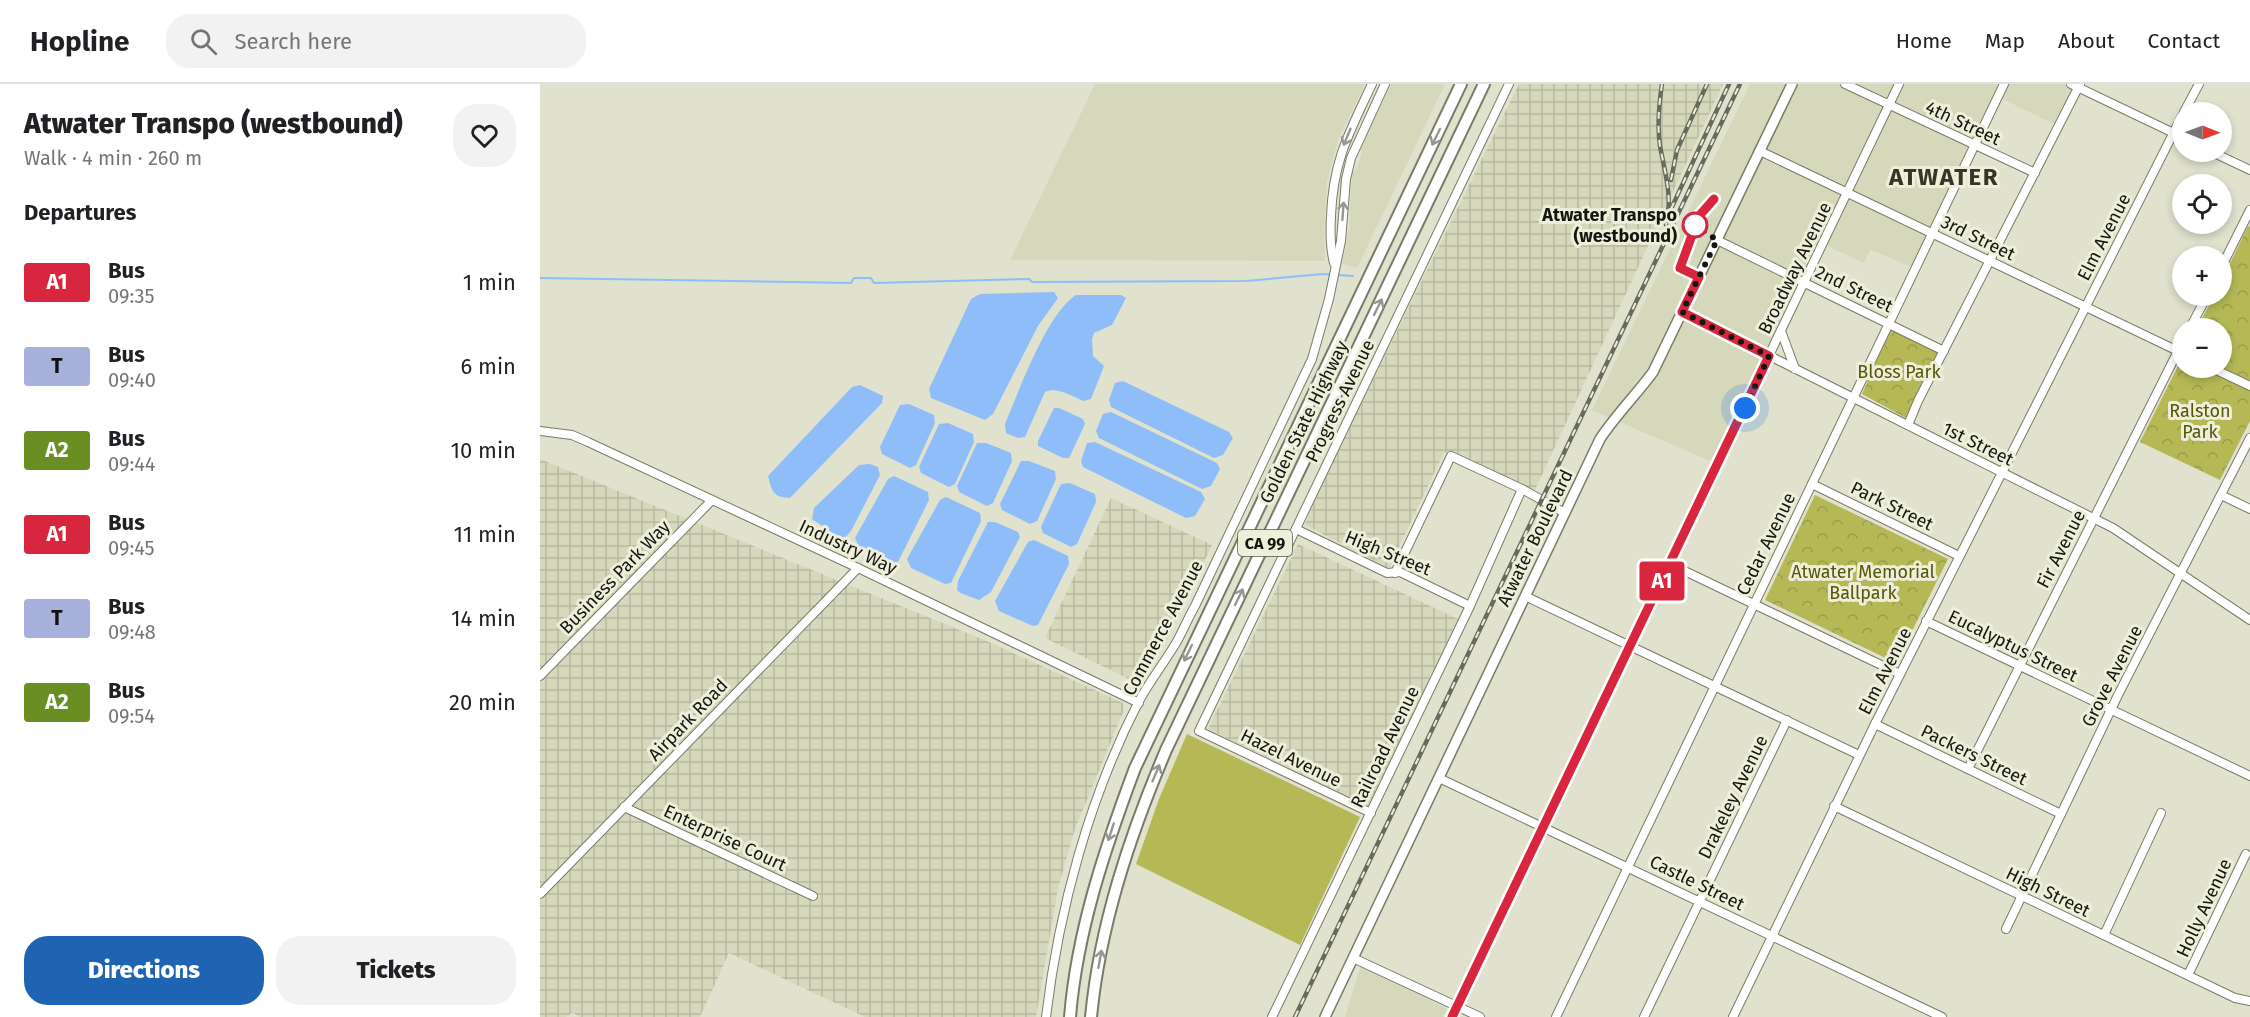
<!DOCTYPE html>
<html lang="en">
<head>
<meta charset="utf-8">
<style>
	:root { --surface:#fff; --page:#f2f2f2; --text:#202124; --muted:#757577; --line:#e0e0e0; --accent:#1f63b3 }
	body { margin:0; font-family:"Fira Sans",sans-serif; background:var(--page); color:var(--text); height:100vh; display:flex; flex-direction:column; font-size:22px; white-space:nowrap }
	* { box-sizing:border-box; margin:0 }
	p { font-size:20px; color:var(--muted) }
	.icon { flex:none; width:33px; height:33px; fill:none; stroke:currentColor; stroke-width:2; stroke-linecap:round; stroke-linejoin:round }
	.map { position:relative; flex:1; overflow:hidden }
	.side { display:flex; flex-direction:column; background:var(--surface); width:540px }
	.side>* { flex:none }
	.badge { padding:0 12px; border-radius:4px; font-size:21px; line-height:39px }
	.needle { width:39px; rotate:91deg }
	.controls { position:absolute; left:1632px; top:18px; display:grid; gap:12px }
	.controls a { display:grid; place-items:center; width:60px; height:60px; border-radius:50%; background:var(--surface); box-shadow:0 3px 9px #0003; font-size:30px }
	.you { position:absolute; width:30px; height:30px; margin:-15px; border:4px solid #fff; border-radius:50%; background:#1a73e8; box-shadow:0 0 0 9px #1a73e833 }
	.map>.badge { position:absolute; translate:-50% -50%; box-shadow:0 0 0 3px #fff }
	h2 { padding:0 24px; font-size:22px; line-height:54px }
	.round { display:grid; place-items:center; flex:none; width:63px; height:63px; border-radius:24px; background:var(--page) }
	.overview { display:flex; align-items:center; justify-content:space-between; height:102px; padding:0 24px }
	h1 { font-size:28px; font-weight:800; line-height:45px }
	.primary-button { display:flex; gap:12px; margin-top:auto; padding:12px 24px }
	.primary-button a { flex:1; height:69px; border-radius:24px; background:var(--accent); color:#fff; font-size:24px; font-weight:800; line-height:69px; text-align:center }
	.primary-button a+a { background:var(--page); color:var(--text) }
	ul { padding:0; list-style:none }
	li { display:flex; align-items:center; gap:18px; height:84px; padding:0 24px }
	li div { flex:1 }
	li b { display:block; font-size:22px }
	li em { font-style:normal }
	li .badge { min-width:66px; font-weight:700; text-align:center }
	header { display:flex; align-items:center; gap:36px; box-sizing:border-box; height:84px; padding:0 30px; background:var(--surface); border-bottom:2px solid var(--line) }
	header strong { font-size:28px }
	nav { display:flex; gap:33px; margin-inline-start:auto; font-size:21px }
	.search { width:420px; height:54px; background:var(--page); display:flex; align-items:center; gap:15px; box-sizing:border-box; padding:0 21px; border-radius:24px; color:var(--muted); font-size:22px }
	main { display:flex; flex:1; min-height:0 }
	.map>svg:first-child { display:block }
	.built { fill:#d6d8bc }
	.industrial { fill:url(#industrial-grid) }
	.grass { fill:#b5b855 }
	.park { fill:url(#park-crowns) }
	.water { fill:#8fbdf9 }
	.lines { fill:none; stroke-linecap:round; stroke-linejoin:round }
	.stream { stroke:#8fbdf9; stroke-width:2 }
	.minor-casing { stroke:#797a68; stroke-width:10 }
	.major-casing { stroke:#797a68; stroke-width:12 }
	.highway-casing { stroke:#797a68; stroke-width:14 }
	.minor { stroke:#fff; stroke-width:8 }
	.major { stroke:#fff; stroke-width:9 }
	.highway { stroke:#fff; stroke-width:10 }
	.rail-casing { stroke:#686a5d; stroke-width:4.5 }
	.rail { stroke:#eeefdb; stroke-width:2; stroke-dasharray:7; stroke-linecap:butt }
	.oneway { stroke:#969693 }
	.line-casing { stroke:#fff; stroke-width:14 }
	.line { stroke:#d7263d; stroke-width:9 }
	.walk { stroke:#15160f; stroke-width:6; stroke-dasharray:0 10.8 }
	.stop-dot { fill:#fff; stroke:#d7263d; stroke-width:3 }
	.labels { text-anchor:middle; stroke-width:6; stroke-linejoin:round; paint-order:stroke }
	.shield { fill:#eeefdb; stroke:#56574c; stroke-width:1.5 }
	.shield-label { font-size:16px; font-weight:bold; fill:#15160f }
	.street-label { font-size:18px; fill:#15160f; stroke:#eeefdb }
	.stop-label { font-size:18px; font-weight:bold; fill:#15160f; stroke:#eeefdb; text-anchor:end }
	.park-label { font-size:18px; fill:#555608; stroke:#eeefdb }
	.district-label { font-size:24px; font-weight:bold; letter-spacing:1.5px; fill:#353626; stroke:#eeefdb }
</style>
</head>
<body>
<header>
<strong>Hopline</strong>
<div class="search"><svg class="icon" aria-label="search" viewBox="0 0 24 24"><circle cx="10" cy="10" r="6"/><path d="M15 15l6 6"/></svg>Search here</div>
<nav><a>Home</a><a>Map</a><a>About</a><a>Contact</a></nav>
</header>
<main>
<section class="side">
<div class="overview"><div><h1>Atwater Transpo (westbound)</h1><p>Walk · 4 min · 260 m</p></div><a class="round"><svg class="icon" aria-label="heart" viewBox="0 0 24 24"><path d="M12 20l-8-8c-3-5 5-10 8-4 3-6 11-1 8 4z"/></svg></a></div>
<h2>Departures</h2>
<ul>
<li><span class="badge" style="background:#d7263d;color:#fff">A1</span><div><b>Bus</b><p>09:35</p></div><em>1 min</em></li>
<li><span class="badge" style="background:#a7b1db;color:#111">T</span><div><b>Bus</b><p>09:40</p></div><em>6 min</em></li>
<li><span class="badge" style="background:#6b8e23;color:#fff">A2</span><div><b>Bus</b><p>09:44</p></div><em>10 min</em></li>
<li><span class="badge" style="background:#d7263d;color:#fff">A1</span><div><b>Bus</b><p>09:45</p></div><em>11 min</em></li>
<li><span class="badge" style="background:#a7b1db;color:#111">T</span><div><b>Bus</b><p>09:48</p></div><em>14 min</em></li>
<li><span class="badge" style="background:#6b8e23;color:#fff">A2</span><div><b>Bus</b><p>09:54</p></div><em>20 min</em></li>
</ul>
<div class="primary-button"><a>Directions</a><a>Tickets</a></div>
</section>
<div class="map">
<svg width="1710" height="933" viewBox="0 0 1710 933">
	<defs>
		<pattern id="industrial-grid" width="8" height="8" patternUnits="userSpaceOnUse" patternTransform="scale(1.5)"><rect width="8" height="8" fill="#d6d8bc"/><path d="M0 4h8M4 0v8" fill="none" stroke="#b7b9a0"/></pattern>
		<pattern id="park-crowns" width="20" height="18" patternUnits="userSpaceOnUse" patternTransform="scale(1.5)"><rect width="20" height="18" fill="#b5b855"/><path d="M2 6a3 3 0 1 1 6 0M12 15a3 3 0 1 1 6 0" fill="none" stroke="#9b9d49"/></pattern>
	</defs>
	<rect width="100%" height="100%" fill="#e0e2ce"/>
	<g class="built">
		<path d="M 555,0 L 825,0 L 799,53 L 787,97 L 784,151 L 785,177 L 470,176 Z"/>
		<path d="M 851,0 L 905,0 L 817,184 L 802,180 L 809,144 L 812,89 L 816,86 L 822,69 L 820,64 Z"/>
		<path d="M 1210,0 L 1537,0 L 1516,41 L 1454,11 L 1372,183 L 1330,166 L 1324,179 L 1287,162 L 1175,379 L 1052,326 Z"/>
		<path d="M 821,881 L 907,925 L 903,933 L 805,933 Z"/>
	</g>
	<g class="industrial">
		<path d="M 979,0 L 1183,0 L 994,408 L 904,368 L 849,484 L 765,441 L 781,401 Z"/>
		<path d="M 0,375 L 449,558 L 583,619 L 584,626 L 535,745 L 518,804 L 496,933 L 325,933 L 189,869 L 160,933 L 40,933 L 33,929 L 25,933 L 0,933 Z"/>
		<path d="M 571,414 L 672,461 L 627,556 L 599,600 L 505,554 Z"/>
		<path d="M 758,460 L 918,535 L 828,722 L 668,645 Z"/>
	</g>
	<path class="grass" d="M 647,650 L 820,733 L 760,861 L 596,780 L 619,715 Z"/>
	<g class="park">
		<path d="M 1708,142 L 1710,143 L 1710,337 L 1680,396 L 1600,358 L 1642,274 L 1642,284 L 1682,284 L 1682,244 L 1657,244 L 1674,212 L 1682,212 L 1682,196 Z"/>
		<path d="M 1352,241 L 1399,266 L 1366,334 L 1322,310 Z"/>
		<path d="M 1275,411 L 1408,475 L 1356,579 L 1225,516 Z"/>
	</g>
	<g class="water">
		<path d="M 514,208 L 518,214 L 498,242 L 453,330 L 445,336 L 391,314 L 389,305 L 431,215 L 440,210 Z"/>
		<path d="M 536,211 L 581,211 L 586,214 L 572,241 L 554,249 L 552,255 L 553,272 L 564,282 L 551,315 L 544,317 C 533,313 517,302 505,308 L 485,353 L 478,354 L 466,349 L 465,340 C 479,307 507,229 536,211 Z"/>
		<path d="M 583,297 L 689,348 L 693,354 L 683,371 L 674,374 L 571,323 L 569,316 L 575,299 Z"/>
		<path d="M 320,301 L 343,312 L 342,319 L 250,414 C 233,413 232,408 228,392 L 312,303 Z"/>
		<path d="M 369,320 L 394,331 L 395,339 L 376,381 L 370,384 L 342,370 L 340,363 L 360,321 Z"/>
		<path d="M 514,324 L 519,324 L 543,335 L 545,340 L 529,374 L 523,374 L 498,362 L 498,357 Z"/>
		<path d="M 571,328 L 677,379 L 680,385 L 671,402 L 662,405 L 559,354 L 556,347 L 563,330 Z"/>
		<path d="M 408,339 L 433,350 L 434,358 L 415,400 L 409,403 L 381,389 L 379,383 L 399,340 Z"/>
		<path d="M 555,358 L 661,408 L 665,415 L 655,432 L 646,434 L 543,383 L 541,377 L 547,359 Z"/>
		<path d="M 437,359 L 446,359 L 471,369 L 472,377 L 453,419 L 447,422 L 419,408 L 417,402 Z"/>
		<path d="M 481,377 L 489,377 L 515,387 L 516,395 L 497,437 L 490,440 L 462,426 L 460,420 Z"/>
		<path d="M 330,380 L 338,383 L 340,391 L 311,447 L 305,454 L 297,452 L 272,435 L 274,424 L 319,381 Z"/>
		<path d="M 354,392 L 388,408 L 389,416 L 358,478 L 353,478 L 319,463 L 315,454 L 348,395 Z"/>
		<path d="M 530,399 L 555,410 L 556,418 L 537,460 L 531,463 L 503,449 L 501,443 L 521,400 Z"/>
		<path d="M 406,413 L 440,429 L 441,437 L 411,499 L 405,500 L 371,484 L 367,475 L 400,416 Z"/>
		<path d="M 448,438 L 455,438 L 478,448 L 480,453 L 451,508 L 439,516 L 420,509 L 417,506 L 418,497 Z"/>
		<path d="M 494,456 L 528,472 L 529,480 L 498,541 L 493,542 L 459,527 L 455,517 L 488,458 Z"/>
	</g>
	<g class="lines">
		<path class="stream" d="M 0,194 L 311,199 L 314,194 L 331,194 L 334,199 L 489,195 L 492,198 L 706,197 L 783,190 L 813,192"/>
		<defs>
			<g id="minor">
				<path d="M 1305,0 L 1495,89"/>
				<path d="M 1531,0 L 1642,53"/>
				<path d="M 1644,28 L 1659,0"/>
				<path d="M 1220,67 L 1640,268"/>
				<path d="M 1672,68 L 1710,86"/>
				<path d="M 1177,156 L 1404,267"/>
				<path d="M 794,179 C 790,163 790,149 791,132 C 793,77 809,49 832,0"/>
				<path d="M 1682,182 L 1710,126"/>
				<path d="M 1142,228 L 1573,444 L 1710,536"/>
				<path d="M 1650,244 L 1667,212"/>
				<path d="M 1241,247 L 1255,285"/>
				<path d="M 1672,284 L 1710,302"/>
				<path d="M 1368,341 L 1378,317 L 1540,0"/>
				<path d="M 0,347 L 32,351 L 48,358 L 318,484 L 599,619"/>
				<path d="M 1272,400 L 1419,472"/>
				<path d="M 1681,411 L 1710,425"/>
				<path d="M 756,445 L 847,489 L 860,488 L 930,522"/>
				<path d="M 1130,480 L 1360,590"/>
				<path d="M 855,489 L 911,372 L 982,405 L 1025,429"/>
				<path d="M 985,512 L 1319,671"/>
				<path d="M 1386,537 L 1710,692"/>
				<path d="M 0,592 L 172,416"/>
				<path d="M 1335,640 L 1521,730"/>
				<path d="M 1428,685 L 1642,259"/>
				<path d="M 899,694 L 1402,933"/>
				<path d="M 1294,722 L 1695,914 L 1710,917"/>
				<path d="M 84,723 L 273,812"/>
				<path d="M 831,729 L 659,647 L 969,0"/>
				<path d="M 0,810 L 318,484"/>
				<path d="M 1466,845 L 1578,611 L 1710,354"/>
				<path d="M 1564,851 L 1621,729"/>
				<path d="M 813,874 L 940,933"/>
				<path d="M 1648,891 L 1706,770"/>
				<path d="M 506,933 C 519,825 549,714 599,617 C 610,597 624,579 636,559 C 643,547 648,534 655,522 L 772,275 L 789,215 L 801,157 L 806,95 L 811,74 L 845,0"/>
				<path d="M 732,933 L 930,522 L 982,405"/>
				<path d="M 912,933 L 1359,0"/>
				<path d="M 1016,933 L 1464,0"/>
				<path d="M 1104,933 L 1247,636"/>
				<path d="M 1193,933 L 1335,640 L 1642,32"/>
			</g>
			<path id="major" d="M 785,933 L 1060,355 C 1076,331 1096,311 1113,288 L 1252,0"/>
			<g id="highway">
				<path d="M 530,933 C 537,847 565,764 595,684 L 921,0"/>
				<path d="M 551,933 C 560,840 590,751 626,666 L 944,0"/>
			</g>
		</defs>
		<use href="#minor" class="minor-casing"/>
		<use href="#major" class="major-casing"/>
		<use href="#highway" class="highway-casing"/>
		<use href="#minor" class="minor"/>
		<use href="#major" class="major"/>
		<use href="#highway" class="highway"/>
		<defs>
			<g id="rail">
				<path d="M 1122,0 C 1119,20 1117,42 1120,62 C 1125,89 1133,114 1126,141"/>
				<path d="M 1131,96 L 1137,66 L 1167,0"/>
				<path d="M 1131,125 L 1189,0"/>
				<path d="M 755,933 L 1200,0"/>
			</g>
		</defs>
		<use href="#rail" class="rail-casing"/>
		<use href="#rail" class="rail"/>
	</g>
	<defs><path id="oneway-shaft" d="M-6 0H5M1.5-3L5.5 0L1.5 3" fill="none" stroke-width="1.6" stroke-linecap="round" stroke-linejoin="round" transform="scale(1.5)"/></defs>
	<g class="oneway">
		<use href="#oneway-shaft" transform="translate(807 53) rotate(113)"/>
		<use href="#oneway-shaft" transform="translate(896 53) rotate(116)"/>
		<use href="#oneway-shaft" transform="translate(803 127) rotate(-86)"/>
		<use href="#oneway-shaft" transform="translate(838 223) rotate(-64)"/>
		<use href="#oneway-shaft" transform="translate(699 513) rotate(-64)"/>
		<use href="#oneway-shaft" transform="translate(648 569) rotate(116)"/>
		<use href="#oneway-shaft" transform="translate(616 689) rotate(-67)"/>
		<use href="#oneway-shaft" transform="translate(571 748) rotate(108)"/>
		<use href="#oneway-shaft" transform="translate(560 875) rotate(-80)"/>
	</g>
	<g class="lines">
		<defs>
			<path id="line" d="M 912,933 L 1229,272 L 1142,228 L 1159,193 L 1140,184 L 1159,132 L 1174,115"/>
		</defs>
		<use href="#line" class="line-casing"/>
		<use href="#line" class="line"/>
		<path class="walk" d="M 1155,141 L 1177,156 L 1142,228 L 1229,272 L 1205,324"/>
	</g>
	<circle class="stop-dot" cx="1155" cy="141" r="12"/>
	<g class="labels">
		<rect class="shield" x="698" y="446" width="54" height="26" rx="4.5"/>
		<g class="shield-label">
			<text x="725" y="465">CA 99</text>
		</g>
		<g class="street-label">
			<text transform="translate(1423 39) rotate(25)" y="6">4th Street</text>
			<text transform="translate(1564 153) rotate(-63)" y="6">Elm Avenue</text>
			<text transform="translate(1438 154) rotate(26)" y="6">3rd Street</text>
			<text transform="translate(1255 184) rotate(-64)" y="6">Broadway Avenue</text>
			<text transform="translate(1314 205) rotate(26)" y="6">2nd Street</text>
			<text transform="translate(800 317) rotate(-64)" y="6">Progress Avenue</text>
			<text transform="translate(764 338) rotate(-64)" y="6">Golden State Highway</text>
			<text transform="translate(1438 360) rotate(26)" y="6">1st Street</text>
			<text transform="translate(1352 422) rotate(26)" y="6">Park Street</text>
			<text transform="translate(995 454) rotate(-64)" y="6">Atwater Boulevard</text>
			<text transform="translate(1226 460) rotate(-64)" y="6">Cedar Avenue</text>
			<text transform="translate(308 463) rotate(25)" y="6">Industry Way</text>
			<text transform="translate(1521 465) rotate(-63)" y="6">Fir Avenue</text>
			<text transform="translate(848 469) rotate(22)" y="6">High Street</text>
			<text transform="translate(75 493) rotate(-46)" y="6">Business Park Way</text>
			<text transform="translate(623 544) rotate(-62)" y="6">Commerce Avenue</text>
			<text transform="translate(1473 562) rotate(26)" y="6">Eucalyptus Street</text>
			<text transform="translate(1345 587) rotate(-63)" y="6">Elm Avenue</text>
			<text transform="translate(1572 592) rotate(-63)" y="6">Grove Avenue</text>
			<text transform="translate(148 636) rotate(-46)" y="6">Airpark Road</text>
			<text transform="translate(845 663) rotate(-64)" y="6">Railroad Avenue</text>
			<text transform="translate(1434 671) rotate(26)" y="6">Packers Street</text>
			<text transform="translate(751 674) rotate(26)" y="6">Hazel Avenue</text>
			<text transform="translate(1193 713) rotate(-64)" y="6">Drakeley Avenue</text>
			<text transform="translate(185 754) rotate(25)" y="6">Enterprise Court</text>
			<text transform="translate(1157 799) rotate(26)" y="6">Castle Street</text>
			<text transform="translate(1508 808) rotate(26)" y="6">High Street</text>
			<text transform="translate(1664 824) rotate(-65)" y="6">Holly Avenue</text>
		</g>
		<g class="stop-label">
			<text x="1137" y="137">Atwater Transpo<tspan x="1137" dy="21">(westbound)</tspan></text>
		</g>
		<g class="park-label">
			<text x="1359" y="294">Bloss Park</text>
			<text x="1660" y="333">Ralston<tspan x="1660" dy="21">Park</tspan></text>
			<text x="1323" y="494">Atwater Memorial<tspan x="1323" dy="21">Ballpark</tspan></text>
		</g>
		<g class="district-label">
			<text x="1404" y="101">ATWATER</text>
		</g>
	</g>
</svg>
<div class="controls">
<a><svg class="needle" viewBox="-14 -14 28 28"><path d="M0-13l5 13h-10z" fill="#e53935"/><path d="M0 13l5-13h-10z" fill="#757577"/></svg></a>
<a><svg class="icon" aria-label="locate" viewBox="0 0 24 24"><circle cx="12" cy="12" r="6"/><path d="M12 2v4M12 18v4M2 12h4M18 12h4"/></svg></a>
<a>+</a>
<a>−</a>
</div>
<div class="you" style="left:1205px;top:324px"></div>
<b class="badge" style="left:1122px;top:497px;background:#d7263d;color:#fff">A1</b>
</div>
</main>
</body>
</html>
